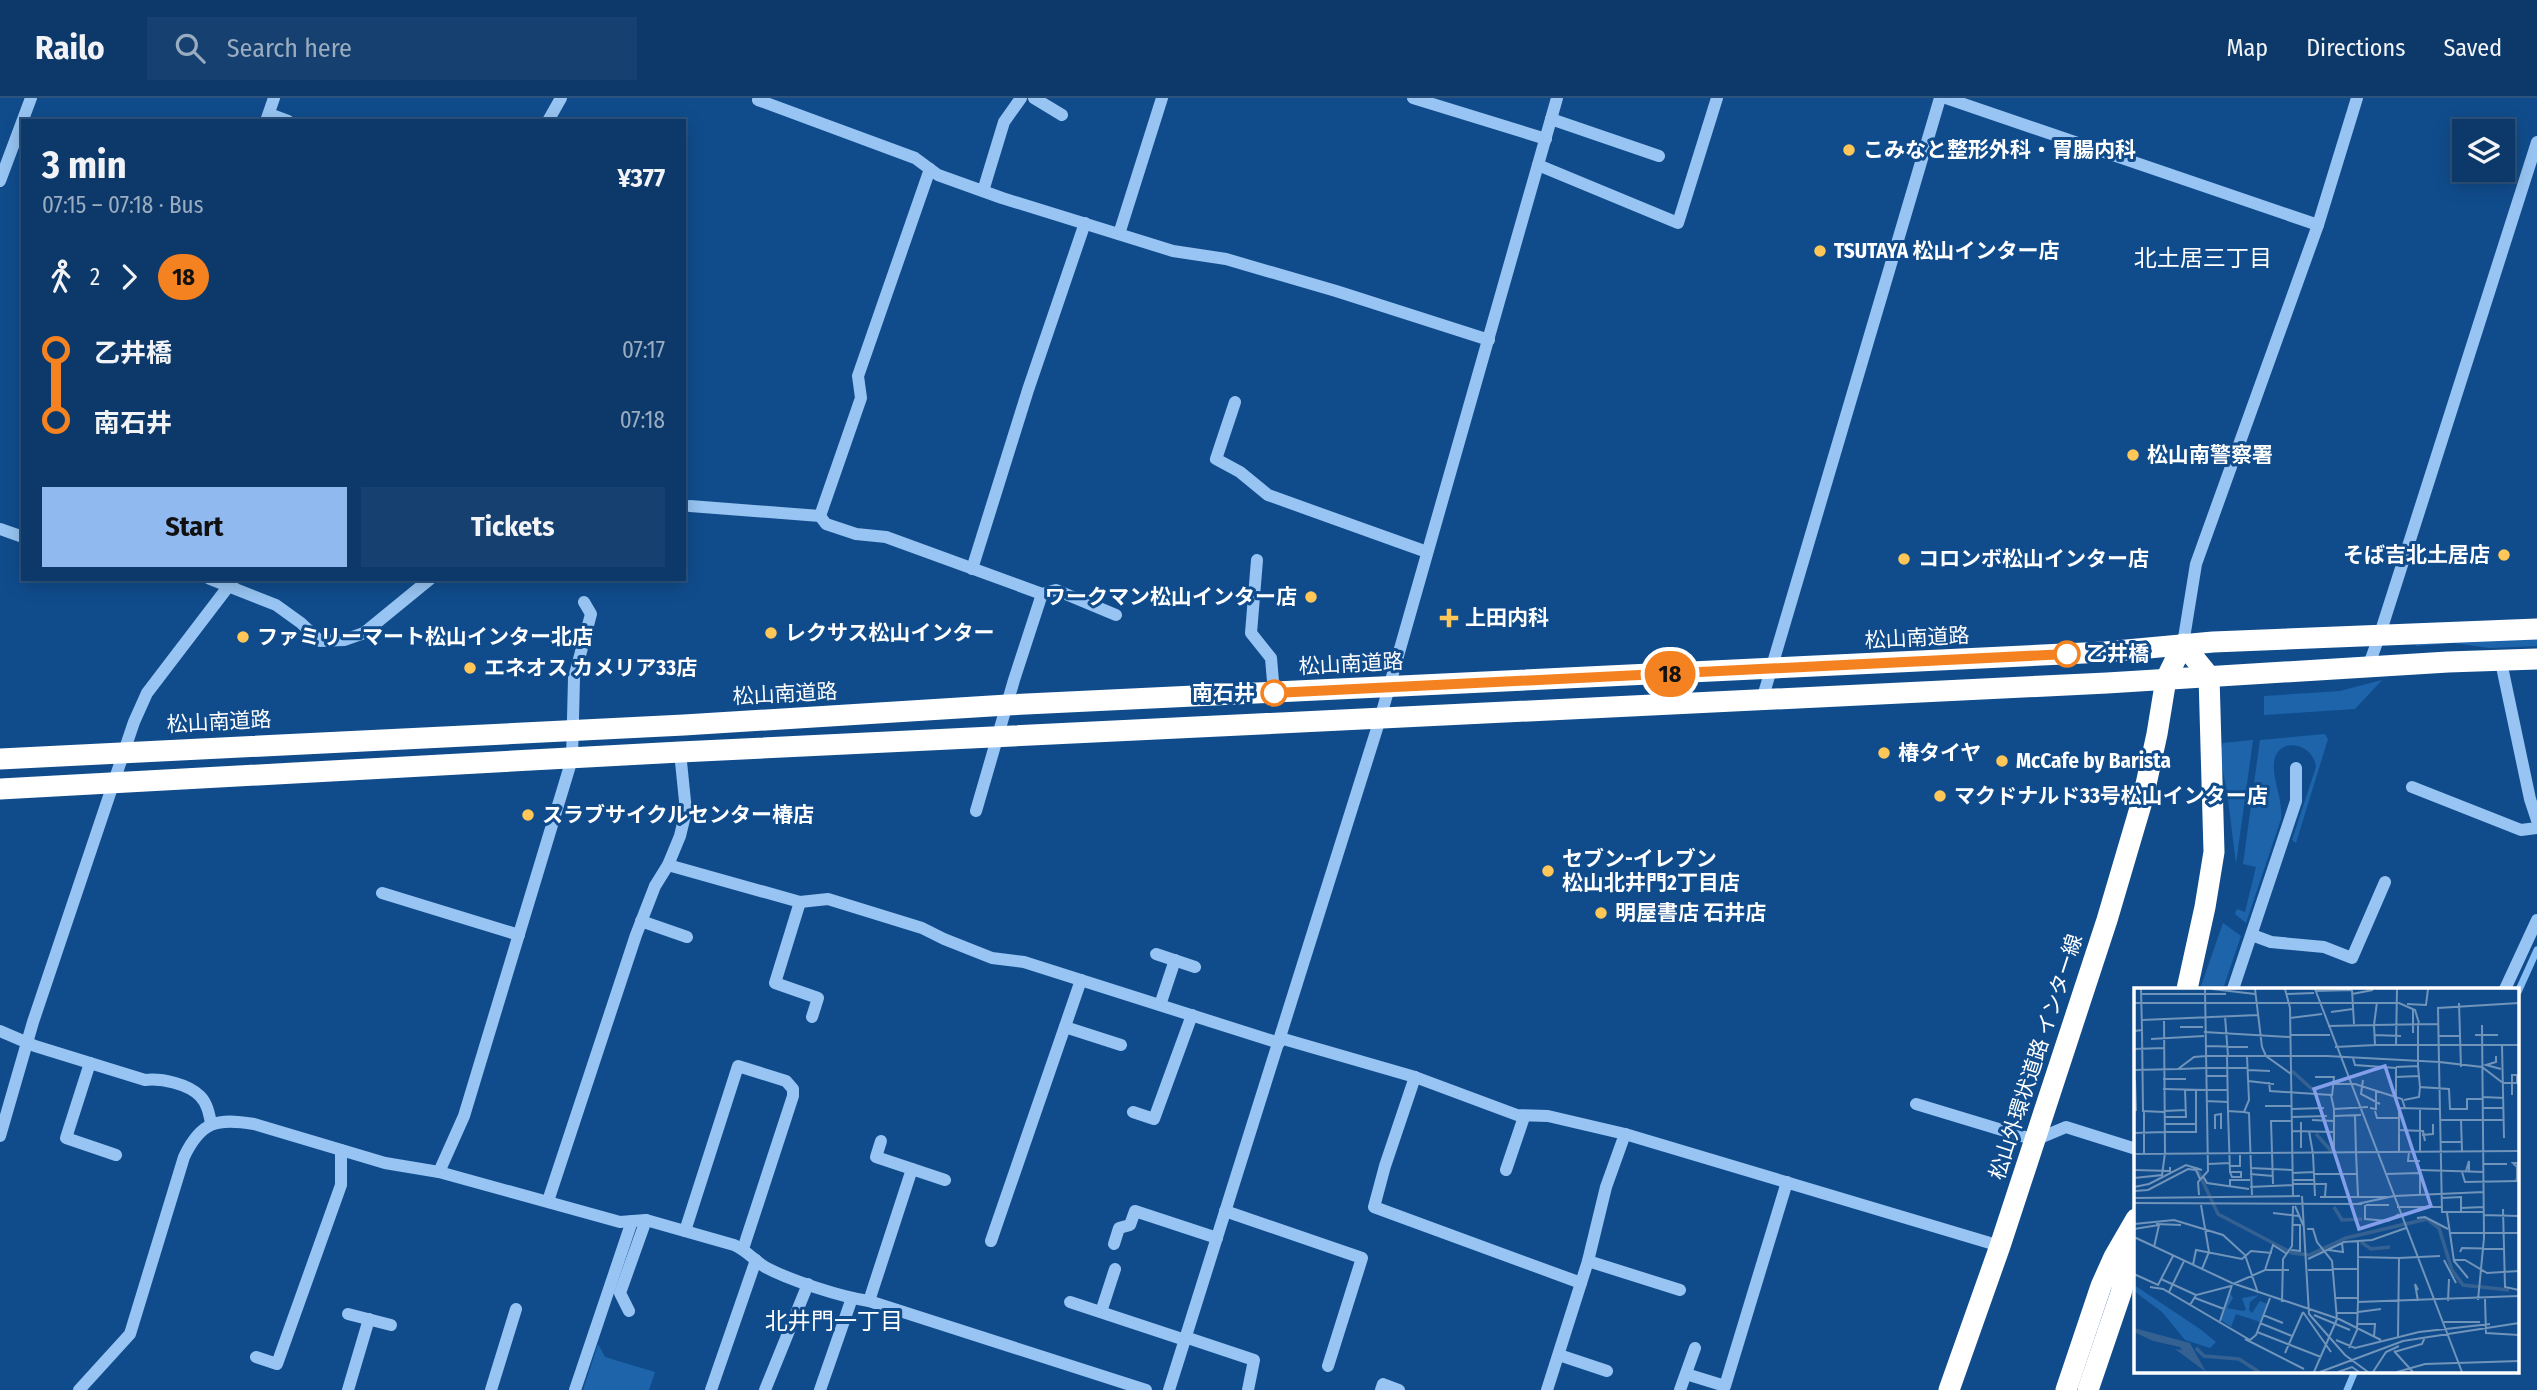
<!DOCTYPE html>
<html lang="en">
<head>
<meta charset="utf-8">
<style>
	:root { --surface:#0c3969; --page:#15406f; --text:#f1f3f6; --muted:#9aacc0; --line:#2c537d; --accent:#90b9f0 }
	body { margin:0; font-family:"Fira Sans Condensed","Noto Sans JP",sans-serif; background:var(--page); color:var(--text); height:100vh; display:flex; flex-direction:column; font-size:26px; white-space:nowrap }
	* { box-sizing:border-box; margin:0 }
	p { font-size:23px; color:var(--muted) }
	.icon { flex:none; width:38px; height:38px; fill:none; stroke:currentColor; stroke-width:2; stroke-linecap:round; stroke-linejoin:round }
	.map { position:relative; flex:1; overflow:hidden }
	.sheet { position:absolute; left:21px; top:21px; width:665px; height:462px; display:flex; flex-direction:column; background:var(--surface); border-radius:0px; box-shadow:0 4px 18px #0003,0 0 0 2px var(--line) }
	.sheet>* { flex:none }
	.badge { padding:0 14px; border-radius:23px; font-size:24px; line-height:46px }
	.controls { position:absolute; left:2452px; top:21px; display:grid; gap:14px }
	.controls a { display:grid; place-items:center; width:63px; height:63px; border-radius:0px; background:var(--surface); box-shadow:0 4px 18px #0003,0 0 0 2px var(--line); font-size:35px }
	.map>.badge { position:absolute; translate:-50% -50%; box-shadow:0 0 0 4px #fff }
	.legs { display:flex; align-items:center; gap:10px; height:77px; padding:0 21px; font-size:23px }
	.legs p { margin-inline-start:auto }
	.summary { display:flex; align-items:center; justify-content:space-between; height:119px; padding:0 21px }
	h1 { font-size:38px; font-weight:700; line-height:52px }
	.primary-button { display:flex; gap:14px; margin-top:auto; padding:14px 21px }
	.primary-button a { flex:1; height:80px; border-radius:0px; background:var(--accent); color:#111; font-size:28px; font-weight:700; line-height:80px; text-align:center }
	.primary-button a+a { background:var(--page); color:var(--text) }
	ul { padding:0 21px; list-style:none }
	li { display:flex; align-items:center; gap:24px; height:70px; font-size:26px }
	li i { display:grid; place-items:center; width:10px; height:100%; margin:0 9px; background:currentColor }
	li i::after { content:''; width:18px; height:18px; margin:-9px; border:5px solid; border-radius:50%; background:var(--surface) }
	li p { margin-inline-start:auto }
	li:first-child i { background:linear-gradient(#0000 50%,currentColor 0) }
	li:last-child i { background:linear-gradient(currentColor 50%,#0000 0) }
	header { display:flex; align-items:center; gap:42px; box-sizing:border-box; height:98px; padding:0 35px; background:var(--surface); border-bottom:2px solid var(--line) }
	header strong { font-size:33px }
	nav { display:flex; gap:38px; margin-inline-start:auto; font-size:24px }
	.search { width:490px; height:63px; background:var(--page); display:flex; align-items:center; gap:18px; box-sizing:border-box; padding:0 24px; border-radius:0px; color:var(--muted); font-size:26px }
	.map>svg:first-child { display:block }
	.green { fill:#1e64aa }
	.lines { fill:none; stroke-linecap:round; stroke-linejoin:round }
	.stream { stroke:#88c0f6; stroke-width:7 }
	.minor { stroke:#97c4f2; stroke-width:12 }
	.highway { stroke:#fff; stroke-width:21 }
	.line-1-casing { stroke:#fff; stroke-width:16 }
	.line-1 { stroke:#f58220; stroke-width:10 }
	.poi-dot { fill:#ffc758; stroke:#104c8c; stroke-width:2.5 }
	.stop-1-dot { fill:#fff; stroke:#f58220; stroke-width:3.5 }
	.labels { text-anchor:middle; stroke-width:6; stroke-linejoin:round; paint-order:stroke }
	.poi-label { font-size:21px; font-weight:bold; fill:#fff; stroke:#104c8c; text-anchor:start }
	.street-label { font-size:21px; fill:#fff; stroke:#104c8c }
	.stop-label { font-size:21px; font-weight:bold; fill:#fff; stroke:#104c8c; text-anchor:start }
	.neighbourhood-label { font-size:23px; fill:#fff; stroke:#104c8c }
	.inset-river { fill:none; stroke:#346191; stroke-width:3.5 }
	.inset-road { fill:none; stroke:#7094ba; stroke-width:2 }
	.view { fill:#839eea; fill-opacity:0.15; stroke:#839eea; stroke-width:3.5 }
	.inset-edge { fill:none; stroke:#fff; stroke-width:3.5 }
</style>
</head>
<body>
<header>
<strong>Railo</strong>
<div class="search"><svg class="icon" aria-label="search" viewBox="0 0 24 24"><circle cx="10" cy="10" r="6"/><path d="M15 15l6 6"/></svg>Search here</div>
<nav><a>Map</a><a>Directions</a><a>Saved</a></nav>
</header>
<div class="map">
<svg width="2537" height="1292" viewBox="0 0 2537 1292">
	<rect width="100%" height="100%" fill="#104c8c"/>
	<g class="green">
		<path d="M 2537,539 L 2537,548 L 2489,550 L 2454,545 L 2417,548 L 2415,546 Z"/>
		<path d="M 2382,582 L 2355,611 L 2264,617 L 2264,598 L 2340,593 Z"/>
		<path d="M 2325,636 L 2328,641 L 2296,745 L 2292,742 L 2316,669 C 2313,644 2278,638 2274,664 C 2272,682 2283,700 2281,721 L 2246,825 L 2235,816 L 2237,811 L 2245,814 L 2256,769 L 2243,766 L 2260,642 Z"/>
		<path d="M 2253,642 L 2236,766 L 2227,693 L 2219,654 L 2223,645 Z"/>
		<path d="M 2223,825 L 2241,838 L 2223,891 L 2200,891 Z"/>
		<path d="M 598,1246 L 605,1259 L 655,1274 L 649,1292 L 583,1292 Z"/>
	</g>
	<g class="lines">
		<g class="stream">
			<path d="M 2518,894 L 2537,852"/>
			<path d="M 2347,1292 L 2355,1273"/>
		</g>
		<g class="minor">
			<path d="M 759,0 L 758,2 L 915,60 L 938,77 L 1002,100 L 1173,153 L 1226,161 L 1336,193 L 1489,242"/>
			<path d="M 1034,0 L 1062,17"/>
			<path d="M 1413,0 L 1546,41"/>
			<path d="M 1946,0 L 2318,127"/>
			<path d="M 269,16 L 288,23"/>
			<path d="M 1551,21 L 1659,58"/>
			<path d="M 266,23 L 274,0"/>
			<path d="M 548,23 L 561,0"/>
			<path d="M 1538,67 L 1678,125 L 1717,0"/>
			<path d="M 0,83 L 31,0"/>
			<path d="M 983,93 L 1004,24 L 1021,0"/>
			<path d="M 1119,136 L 1162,0"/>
			<path d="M 1235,304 L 1216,361 L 1240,374 L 1268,397 L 1427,454"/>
			<path d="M 690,408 L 820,418 L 861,300 L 858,278 L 930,71"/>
			<path d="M 820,418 L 826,426 L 856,436 L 886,439 L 1042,496 L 1056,492 L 1116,517"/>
			<path d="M 0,431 L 23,439"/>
			<path d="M 1257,462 L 1251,535 L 1271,560 L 1274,595"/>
			<path d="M 972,471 L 1028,292 L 1085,125"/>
			<path d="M 210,481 L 276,507 L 301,525 L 320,543 L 344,542 L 364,535 L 430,481"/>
			<path d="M 2183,546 L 2196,466 L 2318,127 L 2357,0"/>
			<path d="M 2501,564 L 2530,701 L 2537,722"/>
			<path d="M 2368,569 L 2379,539 L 2537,44"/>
			<path d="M 1762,602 L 1940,0"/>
			<path d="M 2412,689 L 2521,732 L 2537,730"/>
			<path d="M 976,713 L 1014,582 L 1042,496"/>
			<path d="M 668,767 L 800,804 L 828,801 L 922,830 L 944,841 L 992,860 L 1024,864 L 1279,945"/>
			<path d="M 382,795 L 519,837"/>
			<path d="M 800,804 L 775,885 L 818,900 L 812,919"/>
			<path d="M 641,823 L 687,839"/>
			<path d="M 2252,837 L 2271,844 L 2324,849 L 2352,860 L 2385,784"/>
			<path d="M 1156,856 L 1195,869"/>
			<path d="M 2233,891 L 2296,703 L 2296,670"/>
			<path d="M 2505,891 L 2537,822"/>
			<path d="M 1160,907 L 1175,862"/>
			<path d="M 1065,929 L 1121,947"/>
			<path d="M 0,933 L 35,948 L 145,982 C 162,980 188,986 200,998 C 207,1005 209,1015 211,1025"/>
			<path d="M 1280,940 L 1415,979 L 1517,1017 L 1548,1018 L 1625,1036 L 2000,1148"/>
			<path d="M 90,965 L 66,1040 L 116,1057"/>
			<path d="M 1415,979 L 1385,1068 L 1374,1109 L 1581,1185"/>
			<path d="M 1916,1006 L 2035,1042 L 2066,1029 L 2136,1051"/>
			<path d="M 1133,1014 L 1154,1021 L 1192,917"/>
			<path d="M 0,1038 L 33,924 L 134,624 L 147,595 L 234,481"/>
			<path d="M 881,1043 L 876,1059 L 945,1082"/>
			<path d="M 1506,1072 L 1524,1019"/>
			<path d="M 439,1074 L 620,1124 L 646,1122 L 734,1147 C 746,1152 754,1162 765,1169 C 789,1182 841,1199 869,1203 L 1146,1292"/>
			<path d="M 548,1103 L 636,837 L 655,788 L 668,767 L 680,738 L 686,713 L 680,654"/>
			<path d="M 1225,1113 L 1362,1160 L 1328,1268"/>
			<path d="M 685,1133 L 738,968 L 786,983 L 793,991 L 793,998 L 743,1151"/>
			<path d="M 991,1143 L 1081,882"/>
			<path d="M 1114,1146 L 1119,1130 L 1130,1127 L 1135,1113 L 1217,1140"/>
			<path d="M 1588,1163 L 1680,1192"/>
			<path d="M 869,1203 L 912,1071"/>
			<path d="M 1070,1204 L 1185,1242"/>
			<path d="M 629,1213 L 620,1195 L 646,1122"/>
			<path d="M 1101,1214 L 1115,1171"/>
			<path d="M 348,1216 L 391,1227"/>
			<path d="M 1185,1239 L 1254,1262 L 1248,1292"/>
			<path d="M 1559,1257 L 1607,1273"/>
			<path d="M 256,1259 L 277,1266 L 341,1087 L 341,1052"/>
			<path d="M 1686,1276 L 1725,1288 L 1787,1084"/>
			<path d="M 79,1292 L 130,1236 L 184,1059 C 201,1023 217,1020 254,1026 L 385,1065 L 439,1074 L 464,1018 L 572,661 L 574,580 L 591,516 L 584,504"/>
			<path d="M 348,1292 L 369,1221"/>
			<path d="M 491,1292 L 516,1211"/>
			<path d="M 575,1292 L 632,1123"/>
			<path d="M 711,1292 L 756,1162"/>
			<path d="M 765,1292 L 808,1186"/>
			<path d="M 820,1292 L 852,1200"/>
			<path d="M 1169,1292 L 1380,621 L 1557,0"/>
			<path d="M 1381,1292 L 1383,1286 L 1399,1292"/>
			<path d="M 1547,1292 L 1588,1163 L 1606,1089 L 1625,1036"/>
			<path d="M 1680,1292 L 1695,1250"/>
		</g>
		<g class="highway">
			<path d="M 0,661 L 684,627 L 1007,607 L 2105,554 L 2213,544 L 2537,531"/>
			<path d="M 0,691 L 680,654 L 2107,585 L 2448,564 L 2537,561"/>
			<path d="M 1949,1292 L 2000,1148 L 2107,822 L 2143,700 L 2157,636 L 2166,581 L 2183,546 L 2209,578 L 2214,754 L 2205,809 L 2187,891"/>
			<path d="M 2066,1292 L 2101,1188 L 2114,1159 L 2136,1121"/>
			<path d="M 2088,1292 L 2121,1195 L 2136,1138"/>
		</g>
	</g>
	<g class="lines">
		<defs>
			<path id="line-1" d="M 1274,595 L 2067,556"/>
		</defs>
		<use href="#line-1" class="line-1-casing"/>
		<use href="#line-1" class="line-1"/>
	</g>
	<g class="poi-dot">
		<circle cx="1849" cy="52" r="7"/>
		<circle cx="1820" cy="153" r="7"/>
		<circle cx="2133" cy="357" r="7"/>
		<circle cx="2504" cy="457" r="7"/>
		<circle cx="1904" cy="461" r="7"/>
		<circle cx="1311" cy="499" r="7"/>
		<path d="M1445.5 509.5h7v7h7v7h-7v7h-7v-7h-7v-7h7z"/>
		<circle cx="771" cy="535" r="7"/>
		<circle cx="243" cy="539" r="7"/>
		<circle cx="470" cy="570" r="7"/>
		<circle cx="1884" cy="655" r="7"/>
		<circle cx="2002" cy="663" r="7"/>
		<circle cx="1940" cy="698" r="7"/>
		<circle cx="528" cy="717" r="7"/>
		<circle cx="1548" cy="773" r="7"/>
		<circle cx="1601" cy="815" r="7"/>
	</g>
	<g class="stop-1-dot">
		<circle cx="2067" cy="556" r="12"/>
		<circle cx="1274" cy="595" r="12"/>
	</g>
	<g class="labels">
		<g class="poi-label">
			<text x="1863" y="59">こみなと整形外科・胃腸内科</text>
			<text x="1834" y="160">TSUTAYA 松山インター店</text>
			<text x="2147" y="364">松山南警察署</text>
			<text x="2490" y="464" text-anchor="end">そば吉北土居店</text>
			<text x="1918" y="468">コロンボ松山インター店</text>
			<text x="1297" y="506" text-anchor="end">ワークマン松山インター店</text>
			<text x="1465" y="527">上田内科</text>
			<text x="785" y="542">レクサス松山インター</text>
			<text x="257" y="546">ファミリーマート松山インター北店</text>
			<text x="484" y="577">エネオス カメリア33店</text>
			<text x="1898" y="662">椿タイヤ</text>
			<text x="2016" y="670">McCafe by Barista</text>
			<text x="1954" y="705">マクドナルド33号松山インター店</text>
			<text x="542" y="724">スラブサイクルセンター椿店</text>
			<text x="1562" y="768">セブン-イレブン<tspan x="1562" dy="24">松山北井門2丁目店</tspan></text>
			<text x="1615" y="822">明屋書店 石井店</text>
		</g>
		<g class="street-label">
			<text transform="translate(1917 540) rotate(-3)" y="7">松山南道路</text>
			<text transform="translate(1351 566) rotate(-3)" y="7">松山南道路</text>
			<text transform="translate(785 596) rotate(-3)" y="7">松山南道路</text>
			<text transform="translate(219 624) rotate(-3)" y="7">松山南道路</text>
			<text transform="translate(2036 959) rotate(-72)" y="7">松山外環状道路 インター線</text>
		</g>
		<g class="stop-label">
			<text x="2086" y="563">乙井橋</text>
			<text x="1255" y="602" text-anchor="end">南石井</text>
		</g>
		<g class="neighbourhood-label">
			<text x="2203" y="168">北土居三丁目</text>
			<text x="834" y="1231">北井門一丁目</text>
		</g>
	</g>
	<g transform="translate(2134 890)">
		<rect width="385" height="385" fill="#104c8c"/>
		<path d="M 0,297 L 66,341 L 82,354 L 76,360 L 51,352 L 28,324 L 0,303 Z" fill="#1e64aa"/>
		<path d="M 96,305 L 99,310 L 93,320 L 109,323 L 112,322 L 108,310 L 125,307 L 116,314 L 115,322 L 118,325 L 126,313 L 133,316 L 126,334 L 102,326 L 97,339 L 87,332 Z" fill="#1e64aa"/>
		<path d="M 0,340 L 56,355 L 72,384 L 41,361 L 48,362 L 46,359 L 19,353 L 0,344 Z" fill="#346191"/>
		<path class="inset-river" d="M 158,83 L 179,102M 182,146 L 198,164M 62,179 L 84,226 L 158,265 L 175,267 L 212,250 L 293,231 L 305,240 L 318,282 L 329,297 L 375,302M 200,219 L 208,232 L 228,231M 227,254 L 237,261 L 256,259M 62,360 L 70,368 L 105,371 L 125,384"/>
		<path class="inset-road" d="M 78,1 L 121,6M 121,1 L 128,59 L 132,68 L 157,86M 151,1 L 156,20 L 159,208M 181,1 L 328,384M 218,2 L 220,36M 181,3 L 218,2M 7,6 L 92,6M 153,6 L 180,5M 218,6 L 239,2M 0,15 L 265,15 L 281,22 L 285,35M 325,15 L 327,79M 273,16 L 292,17 L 294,1M 279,21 L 279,45M 197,24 L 219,21M 91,28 L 94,68M 30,30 L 31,165M 156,30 L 188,26M 8,32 L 124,27M 240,37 L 243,14M 194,38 L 240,37M 46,39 L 69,39M 8,42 L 9,123M 0,43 L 8,42 L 7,1M 70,44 L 156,49M 156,47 L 196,47M 241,47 L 267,48M 341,47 L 364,47M 305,48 L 327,48M 17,51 L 70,48M 241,57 L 385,57M 262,57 L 263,1M 368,57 L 370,150M 71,58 L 114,59M 201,59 L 241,57 L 240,37 L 304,36M 0,61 L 31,60M 93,68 L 94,123 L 110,124M 113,68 L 115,112 L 110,124 L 115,125 L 118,207M 362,68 L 362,74 L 352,77 L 367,81M 219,70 L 221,77 L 262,80M 284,78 L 286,99 L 315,101 L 316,121 L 333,121 L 333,111 L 348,111M 262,79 L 284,78 L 284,35M 71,80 L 113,80M 45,81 L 71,80M 0,82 L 44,81 L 60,69 L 72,68 L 193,68 L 305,74 L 304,20 L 385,15M 114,82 L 136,83M 72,88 L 94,88M 181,89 L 200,89 L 198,108M 262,89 L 284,88M 29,91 L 52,91M 1,92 L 2,123M 229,92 L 227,106 L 246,116M 114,93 L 140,96M 135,94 L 136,103 L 197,107 L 200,121 L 234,119M 193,96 L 221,96 L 268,111 L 271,120M 29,101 L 72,102M 72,102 L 94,102M 378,107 L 378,87 L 383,87 L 383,95M 262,109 L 262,79M 349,109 L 370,110M 270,112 L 285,109 L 286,99M 72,113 L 94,114M 131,118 L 157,118M 236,120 L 242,121 L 242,103M 348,120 L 370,120M 158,121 L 190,120M 200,121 L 200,165M 286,122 L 286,163M 8,123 L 30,124M 30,123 L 52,122M 241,123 L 243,130 L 264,130M 10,124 L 10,166M 94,124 L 96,184 L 98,189 L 107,189 L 107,184 L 96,184M 200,128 L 227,127M 221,128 L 222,165M 30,129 L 52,129 L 51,102M 158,129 L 193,128M 178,132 L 200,133M 306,132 L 370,132M 327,132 L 328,163M 167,134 L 167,160M 30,136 L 63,136M 81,141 L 81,127 L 87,126 L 87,141M 264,142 L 289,143 L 291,153M 158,143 L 200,144M 175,143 L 179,166M 30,144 L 62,144 L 62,101M 0,145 L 30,144M 288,147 L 299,146 L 299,136M 306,154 L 328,154M 265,164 L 265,120 L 305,121M 275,164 L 274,173 L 286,173M 222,165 L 224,208M 0,166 L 385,163M 179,166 L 181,208M 74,176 L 96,175M 350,176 L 373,176M 96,178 L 106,178 L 106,165M 116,180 L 158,182M 0,182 L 36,183 L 36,179M 286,182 L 350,184M 332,183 L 335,173 L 335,184M 328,184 L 331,194 L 385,193M 158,185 L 180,184M 116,186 L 139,188M 180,186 L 223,186M 251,186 L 286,185 L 286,208M 69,188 L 73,195 L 115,201M 0,190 L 28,187 L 31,165M 158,192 L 180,192M 382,193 L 383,190 L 383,180 L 384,175 L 379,175 L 383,179M 139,196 L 137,133 L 158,133M 159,196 L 192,196 L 191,208M 0,199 L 15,196 L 52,177 L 68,182M 116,199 L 159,197M 96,200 L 96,192 L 116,192M 0,203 L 14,202 L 54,181 L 62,182 L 66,191M 65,207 L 64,194 L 74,183 L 71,1M 168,208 L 175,326 L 211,367 L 234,384M 260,208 L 350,204M 186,209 L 214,209M 211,209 L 254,209M 0,210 L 166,208M 307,210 L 327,209 L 327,224M 0,215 L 228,216M 223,216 L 260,208M 67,217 L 75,264 L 68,281M 231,217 L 231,231 L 254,233 L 265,226M 232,217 L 255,217M 161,218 L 170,239M 263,219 L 307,219M 327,220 L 349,219M 369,221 L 371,299 L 385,302M 349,224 L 308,224 L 305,74 L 348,79 L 369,95 L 385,95M 139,225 L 165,228M 313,225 L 320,273 L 334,290M 349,227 L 385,228M 283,230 L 291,229 L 314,241M 0,236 L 40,232 L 89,247 L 111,267 L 124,305M 22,236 L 47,237M 0,241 L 25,237 L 20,259M 173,241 L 179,241 L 183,254 L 198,273 L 203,331 L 180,384M 317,245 L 385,245M 0,249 L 98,295 L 205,331 L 247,352M 157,262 L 166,263 L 166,237 L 158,237M 195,262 L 209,264 L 208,255M 326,264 L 328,260 L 370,261M 223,269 L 265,270M 174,271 L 210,254 L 238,252 L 272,240M 310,272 L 322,295M 320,272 L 331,272 L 353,285 L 385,283M 59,277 L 62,262 L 108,271 L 117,263 L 138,265M 199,281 L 223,281M 131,282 L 139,257 L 153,266M 174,282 L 199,282M 0,286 L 24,297 L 39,268M 27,291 L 62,307M 99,296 L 131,282 L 155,282M 16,299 L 29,301 L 116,352 L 122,347 L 136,310M 284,302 L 281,296 L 284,313M 35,304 L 50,273M 61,310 L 90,321M 201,310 L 224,310M 351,311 L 352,345 L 385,347M 344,312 L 350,250 L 348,37M 314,313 L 315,291M 148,314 L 149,271 L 158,258 L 159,218M 224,314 L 224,253M 56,317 L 62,307 L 97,298M 169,324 L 197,364M 224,324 L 247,321M 202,325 L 224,325M 129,327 L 149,335M 180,327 L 216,342M 86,333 L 98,297M 310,334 L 346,334M 126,335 L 158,348M 223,336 L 241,336 L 240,349M 123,344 L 187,369M 264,350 L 265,270 L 306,268M 111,351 L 170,381M 202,352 L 221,360 L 285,344 L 356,336M 215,360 L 223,342 L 224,314 L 385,308M 260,363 L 279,384M 260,364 L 288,356 L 291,349M 151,365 L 169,324M 186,384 L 269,353 L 385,335M 204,384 L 218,379 L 225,384M 239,384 L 252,364 L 265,358M 263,384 L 291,376 L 385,373"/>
		<path class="view" d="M 251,78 L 297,218 L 225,241 L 180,101 Z"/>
		<rect width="385" height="385" class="inset-edge"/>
	</g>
</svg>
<div class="controls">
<a><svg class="icon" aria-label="layers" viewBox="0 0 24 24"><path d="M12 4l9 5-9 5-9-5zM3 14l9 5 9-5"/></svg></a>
</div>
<b class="badge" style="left:1670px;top:576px;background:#f58220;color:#111">18</b>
<section class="sheet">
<div class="summary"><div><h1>3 min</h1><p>07:15 – 07:18 · Bus</p></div><b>¥377</b></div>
<div class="legs"><svg class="icon" aria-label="walk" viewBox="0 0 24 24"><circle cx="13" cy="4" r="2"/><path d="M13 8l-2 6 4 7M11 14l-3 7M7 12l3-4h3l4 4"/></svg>2<svg class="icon" aria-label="forward" viewBox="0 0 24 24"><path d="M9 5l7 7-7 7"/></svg><b class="badge" style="background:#f58220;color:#111">18</b></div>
<ul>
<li><i style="color:#f58220"></i><b>乙井橋</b><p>07:17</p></li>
<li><i style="color:#f58220"></i><b>南石井</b><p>07:18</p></li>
</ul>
<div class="primary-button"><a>Start</a><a>Tickets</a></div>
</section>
</div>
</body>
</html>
